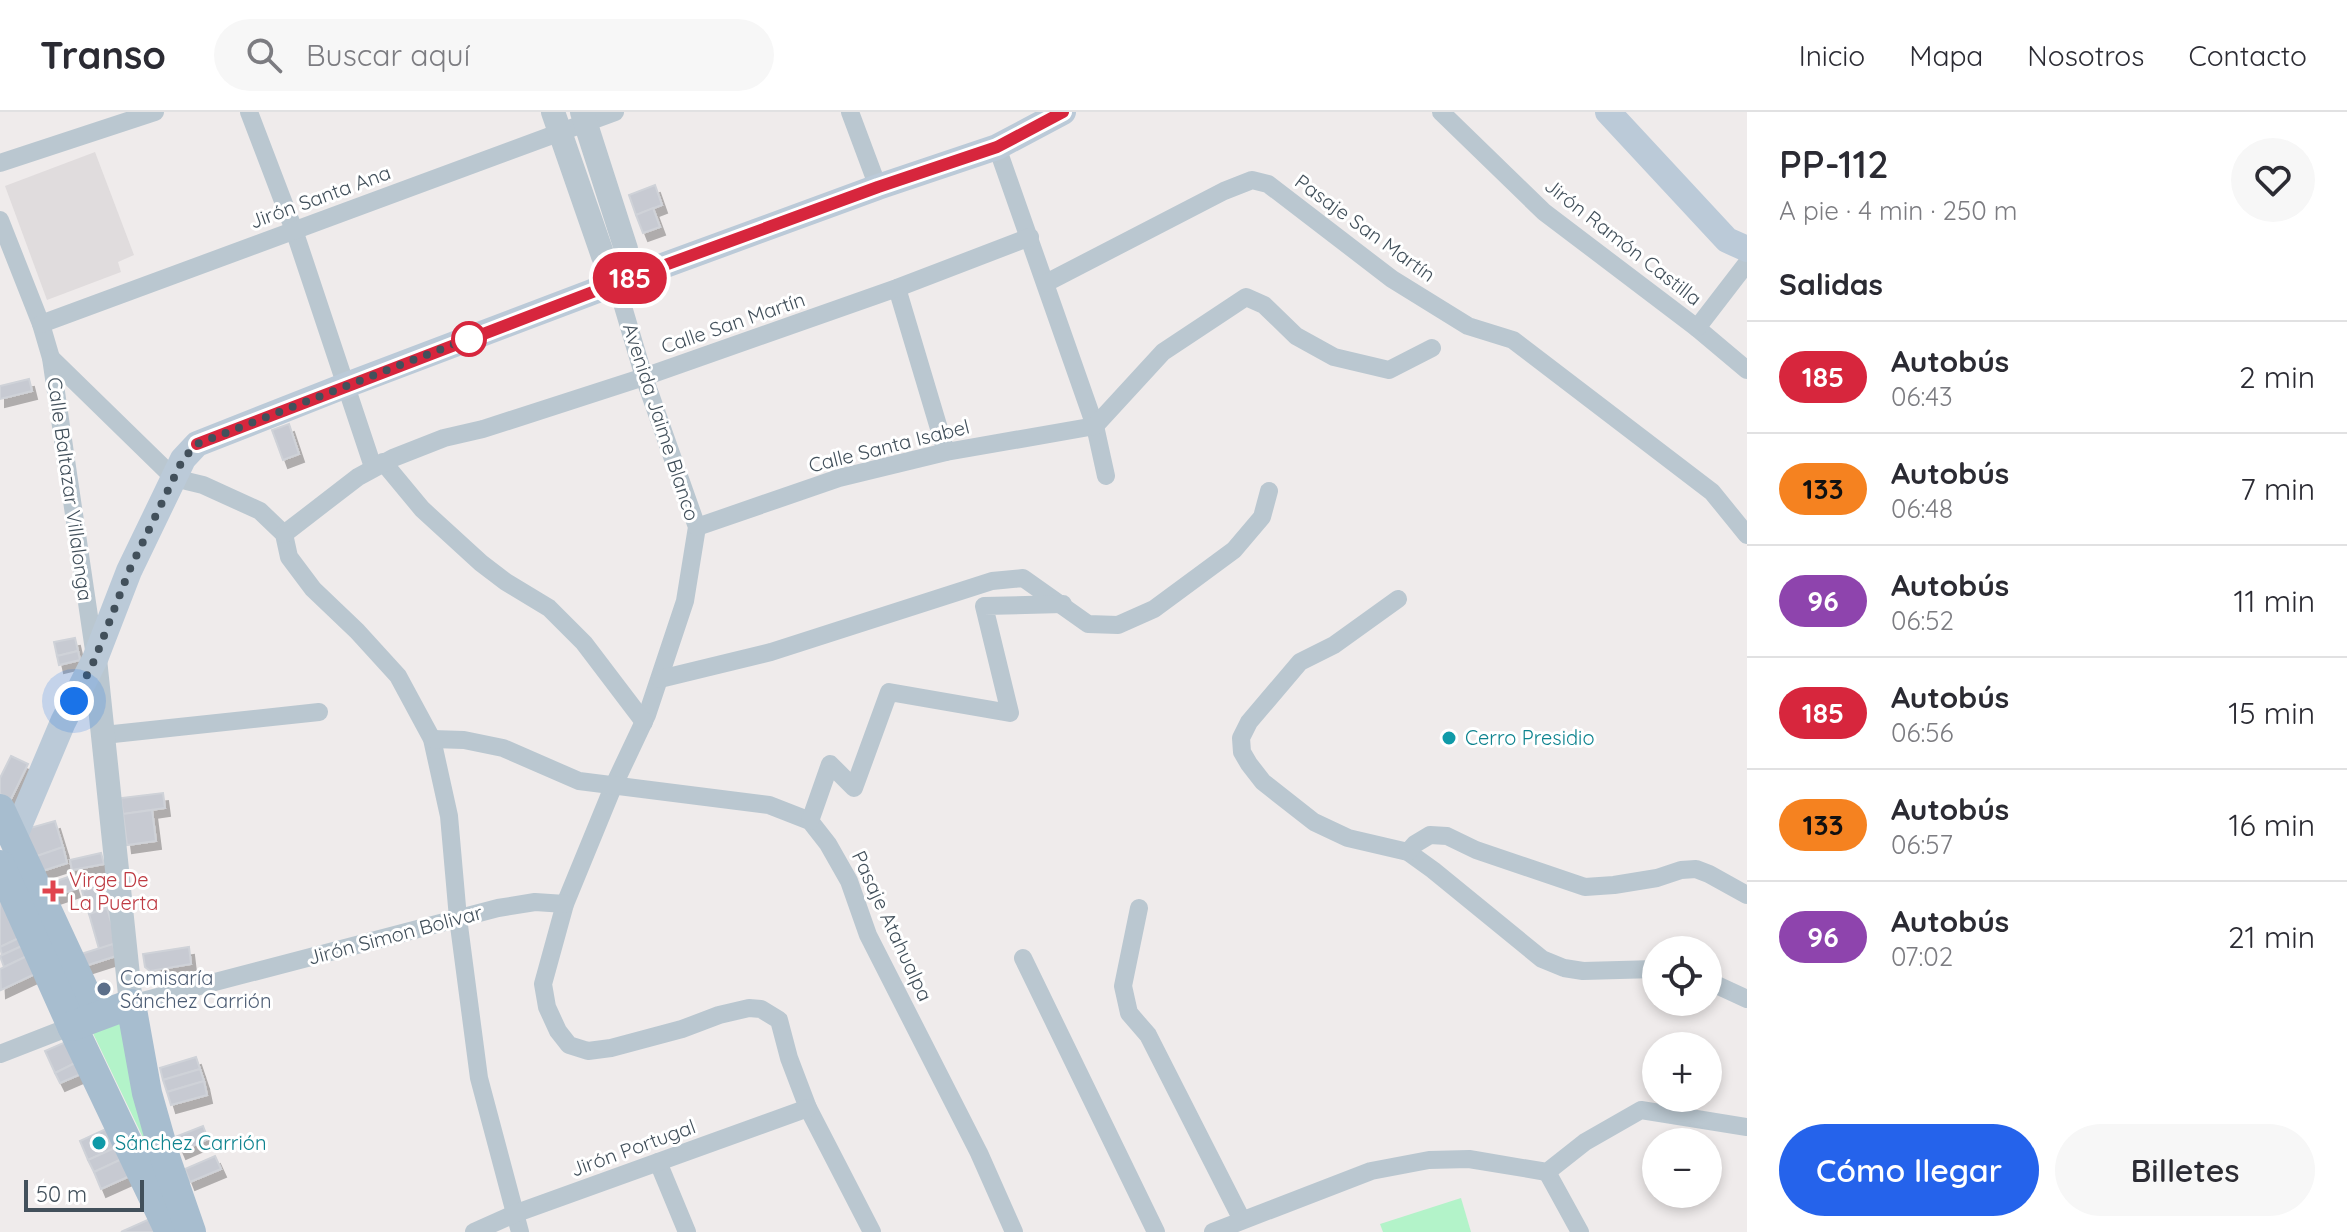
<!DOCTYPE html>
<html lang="es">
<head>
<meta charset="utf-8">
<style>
	:root { --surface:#fff; --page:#f7f7f7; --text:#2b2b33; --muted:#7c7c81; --line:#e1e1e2; --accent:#2563eb }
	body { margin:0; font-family:Quicksand,sans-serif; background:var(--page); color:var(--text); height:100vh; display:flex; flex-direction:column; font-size:30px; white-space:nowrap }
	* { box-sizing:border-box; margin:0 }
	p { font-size:26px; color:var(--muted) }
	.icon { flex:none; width:44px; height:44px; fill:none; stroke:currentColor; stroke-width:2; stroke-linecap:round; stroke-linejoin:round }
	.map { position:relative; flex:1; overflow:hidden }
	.sheet { display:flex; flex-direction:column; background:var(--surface); width:600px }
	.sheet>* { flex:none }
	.badge { padding:0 16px; border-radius:26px; font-size:28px; line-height:52px }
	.fabs { position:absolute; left:1642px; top:824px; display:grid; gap:16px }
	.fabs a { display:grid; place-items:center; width:80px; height:80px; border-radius:50%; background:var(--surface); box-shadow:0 4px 12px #0003; font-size:40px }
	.scale { position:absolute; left:24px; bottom:20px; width:120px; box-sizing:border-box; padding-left:8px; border:4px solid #42505b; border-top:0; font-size:22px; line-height:28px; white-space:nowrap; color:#42505b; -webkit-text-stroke:6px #fff; paint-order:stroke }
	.you { position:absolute; width:40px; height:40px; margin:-20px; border:6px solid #fff; border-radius:50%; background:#1a73e8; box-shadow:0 0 0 12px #1a73e833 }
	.map>.badge { position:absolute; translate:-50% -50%; box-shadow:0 0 0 4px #fff }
	h2 { padding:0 32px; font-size:30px; line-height:72px }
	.round { display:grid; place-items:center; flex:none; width:84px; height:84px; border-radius:42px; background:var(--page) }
	.head { display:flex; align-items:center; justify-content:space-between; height:136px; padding:0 32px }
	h1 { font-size:38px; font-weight:600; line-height:60px }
	.cta { display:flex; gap:16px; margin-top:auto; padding:16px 32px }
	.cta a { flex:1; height:92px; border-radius:48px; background:var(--accent); color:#fff; font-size:32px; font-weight:600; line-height:92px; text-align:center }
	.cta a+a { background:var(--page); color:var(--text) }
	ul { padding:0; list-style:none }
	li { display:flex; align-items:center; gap:24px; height:112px; padding:0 32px; border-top:2px solid var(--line) }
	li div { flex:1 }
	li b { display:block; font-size:30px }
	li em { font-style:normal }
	li .badge { min-width:88px; font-weight:700; text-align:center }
	header { display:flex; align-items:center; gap:48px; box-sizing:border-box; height:112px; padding:0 40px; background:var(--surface); border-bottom:2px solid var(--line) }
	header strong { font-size:38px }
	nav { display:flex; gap:44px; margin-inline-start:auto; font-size:28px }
	.search { width:560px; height:72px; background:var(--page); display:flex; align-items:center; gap:20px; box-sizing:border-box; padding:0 28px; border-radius:44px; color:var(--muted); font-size:30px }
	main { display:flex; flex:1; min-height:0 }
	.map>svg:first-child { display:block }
	.education { fill:#e0dcdd }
	.green { fill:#b3f3c9 }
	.building { fill:#c7cad2; stroke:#cfd2d8; stroke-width:2; filter:url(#shadow) }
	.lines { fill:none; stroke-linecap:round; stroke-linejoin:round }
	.minor { stroke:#bac7d0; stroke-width:18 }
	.tertiary { stroke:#bac7d0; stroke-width:24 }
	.secondary { stroke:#bbcad8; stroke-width:26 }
	.primary { stroke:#a7bdcf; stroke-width:30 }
	.line-casing { stroke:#fff; stroke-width:18 }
	.line { stroke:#d7263d; stroke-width:12 }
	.walk { stroke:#42505b; stroke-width:8; stroke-dasharray:0 14.4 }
	.stop-dot { fill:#fff; stroke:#d7263d; stroke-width:4 }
	.culture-dot { fill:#0f9aa8; stroke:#fff; stroke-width:3 }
	.health-dot { fill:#e0444e; stroke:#fff; stroke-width:3 }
	.service-dot { fill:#5c6f8a; stroke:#fff; stroke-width:3 }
	.labels { text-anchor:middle; stroke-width:6; stroke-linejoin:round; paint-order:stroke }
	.street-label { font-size:20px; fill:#42505b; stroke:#fff }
	.culture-label { font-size:20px; fill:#0d838f; stroke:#fff; text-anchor:start }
	.health-label { font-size:20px; fill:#be3a42; stroke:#fff; text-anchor:start }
	.service-label { font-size:20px; fill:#4e5e75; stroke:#fff; text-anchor:start }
</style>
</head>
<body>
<header>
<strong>Transo</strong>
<div class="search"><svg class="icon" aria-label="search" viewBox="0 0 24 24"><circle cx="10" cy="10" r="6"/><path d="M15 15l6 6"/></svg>Buscar aquí</div>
<nav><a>Inicio</a><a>Mapa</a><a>Nosotros</a><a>Contacto</a></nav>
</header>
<main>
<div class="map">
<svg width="1747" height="1120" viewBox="0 0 1747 1120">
	<defs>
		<filter id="shadow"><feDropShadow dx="5" dy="8" stdDeviation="0" flood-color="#0004"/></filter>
	</defs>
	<rect width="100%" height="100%" fill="#efebeb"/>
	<path class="education" d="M 95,40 L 134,143 L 118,150 L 121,160 L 47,188 L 5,74 Z"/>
	<g class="green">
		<path d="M 125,905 L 147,1034 L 90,915 Z"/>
		<path d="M 1461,1086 L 1471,1120 L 1383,1120 L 1380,1112 Z"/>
	</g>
	<g class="building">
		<path d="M 655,73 L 662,93 L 636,103 L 629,83 Z"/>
		<path d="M 653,96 L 660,115 L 643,121 L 636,103 Z"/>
		<path d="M 29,267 L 32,279 L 0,287 L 0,274 Z"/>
		<path d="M 289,312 L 299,342 L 283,348 L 272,318 Z"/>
		<path d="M 75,526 L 78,539 L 57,544 L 54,530 Z"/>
		<path d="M 78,539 L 80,548 L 59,553 L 57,544 Z"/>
		<path d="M 11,644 L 28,652 L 11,687 L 0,682 L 0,666 Z"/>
		<path d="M 163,681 L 165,696 L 123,702 L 121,686 Z"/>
		<path d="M 152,698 L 156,729 L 127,733 L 123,702 Z"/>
		<path d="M 55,709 L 63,735 L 31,746 L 26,729 L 30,716 Z"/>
		<path d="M 63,735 L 67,751 L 36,761 L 31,746 Z"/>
		<path d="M 101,741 L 104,752 L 72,758 L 70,748 Z"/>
		<path d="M 71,764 L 75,777 L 49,786 L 45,773 Z"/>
		<path d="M 107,772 L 113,795 L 89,802 L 82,779 Z"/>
		<path d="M 0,786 L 21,825 L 0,835 Z"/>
		<path d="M 107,796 L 117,831 L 99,837 L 89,802 Z"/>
		<path d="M 21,825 L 24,833 L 2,843 L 0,835 Z"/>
		<path d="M 113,832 L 116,844 L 82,855 L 78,843 Z"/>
		<path d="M 24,833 L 29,843 L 4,855 L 0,844 Z"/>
		<path d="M 189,835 L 191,852 L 150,859 L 145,855 L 143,842 Z"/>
		<path d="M 29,843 L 37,861 L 1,878 L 0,857 Z"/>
		<path d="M 68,929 L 77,950 L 55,961 L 45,939 Z"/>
		<path d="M 196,945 L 200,957 L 163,968 L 160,956 Z"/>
		<path d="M 77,950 L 83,961 L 60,971 L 55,961 Z"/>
		<path d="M 200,957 L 204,969 L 167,980 L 163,968 Z"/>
		<path d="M 204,969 L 207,983 L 171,993 L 167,980 Z"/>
		<path d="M 203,1014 L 208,1027 L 181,1039 L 175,1025 Z"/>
		<path d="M 110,1015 L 119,1034 L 88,1048 L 80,1029 Z"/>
		<path d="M 119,1034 L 124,1046 L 94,1060 L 88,1048 Z"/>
		<path d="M 215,1044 L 221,1057 L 190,1070 L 185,1057 Z"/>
		<path d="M 124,1046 L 132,1063 L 101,1077 L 94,1060 Z"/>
		<path d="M 152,1106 L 158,1117 L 153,1120 L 121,1120 Z"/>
	</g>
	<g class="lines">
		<g class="minor">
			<path d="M 249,0 L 294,118 L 373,355"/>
			<path d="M 850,0 L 878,75"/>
			<path d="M 1441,0 L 1544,100 L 1697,216 L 1747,258"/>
			<path d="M 997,35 L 1095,314 L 1106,364"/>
			<path d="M 0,51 L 155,0"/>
			<path d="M 0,108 L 41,212 L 51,246 L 95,545"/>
			<path d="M 616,171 L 644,265 L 697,415 L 685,489 L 647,603 L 613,675 L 565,792 L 543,872 L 547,895 L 558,919 L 569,933 L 588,939 L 611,936 L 682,917 L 719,903 L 749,896 L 761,897 L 779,908 L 789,946 L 808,996 L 872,1120"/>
			<path d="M 1046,171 L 1224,79 L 1252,68 L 1268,72 L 1392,167 L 1468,214 L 1513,228 L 1712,380 L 1747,423"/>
			<path d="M 897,176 L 946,340"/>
			<path d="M 41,212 L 615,0"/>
			<path d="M 1697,216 L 1747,151"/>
			<path d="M 51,246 L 174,366 L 203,373 L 260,399 L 284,422 L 289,445 L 313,477 L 357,519 L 398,564 L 432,627 L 449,704 L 458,806 L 479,966 L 520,1120"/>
			<path d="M 383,350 L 422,397 L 481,451 L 506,470 L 549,496 L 584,531 L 644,610"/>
			<path d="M 697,415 L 839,366 L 946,340 L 1095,314 L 1163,240 L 1246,185 L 1264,193 L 1296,224 L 1334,245 L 1389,258 L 1432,236"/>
			<path d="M 284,422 L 358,365 L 393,346 L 444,326 L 483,317 L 644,265 L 897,176 L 1030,125"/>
			<path d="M 1398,487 L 1334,533 L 1300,550 L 1249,610 L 1241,626 L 1242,640 L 1249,652 L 1263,670 L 1314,710 L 1348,726 L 1408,740 L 1433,758 L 1542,847 L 1564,856 L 1583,859 L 1656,857"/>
			<path d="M 660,567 L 771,540 L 992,469 L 1023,466 L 1088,512 L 1118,513 L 1154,497 L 1234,438 L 1262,405 L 1269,379"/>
			<path d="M 104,623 L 319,600"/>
			<path d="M 432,627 L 464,628 L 503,636 L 579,669 L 769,693 L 810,709 L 828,732 L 849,769 L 868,823 L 979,1041 L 1014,1120"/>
			<path d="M 810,709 L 830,652 L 854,676 L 889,580 L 1010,601 L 984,494 L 1063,492"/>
			<path d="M 1408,740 L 1415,732 L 1430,723 L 1447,724 L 1476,738 L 1585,775 L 1614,773 L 1657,766 L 1681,758 L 1696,757 L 1709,762 L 1747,783"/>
			<path d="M 1139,796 L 1123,874 L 1129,901 L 1148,923 L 1242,1108"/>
			<path d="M 1023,846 L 1156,1120"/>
			<path d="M 1708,869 L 1747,887"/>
			<path d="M 131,892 L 498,796 L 535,790 L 565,792"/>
			<path d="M 0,942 L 72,914"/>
			<path d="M 658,1050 L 687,1120"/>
			<path d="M 1547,1060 L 1580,1120"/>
			<path d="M 474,1120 L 514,1102 L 808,996"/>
			<path d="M 1213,1120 L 1371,1059 L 1429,1048 L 1469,1047 L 1547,1060 L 1585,1030 L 1641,998 L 1747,1015"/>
		</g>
		<g class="tertiary">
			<path d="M 553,0 L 603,144 L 616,171"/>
			<path d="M 582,0 L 626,137 L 616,171"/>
			<path d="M 95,547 L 131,892"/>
		</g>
		<g class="secondary">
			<path d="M 1608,0 L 1727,128 L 1747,137"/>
			<path d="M 14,726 L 63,610 L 95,547 L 129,459 L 183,347 L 197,332 L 344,274 L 616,171 L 878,75 L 997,35 L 1063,0"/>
		</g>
		<g class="primary">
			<path d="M 0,697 L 96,904"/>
			<path d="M 0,753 L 72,914 L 170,1120"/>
			<path d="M 72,914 L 131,892 L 147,981 L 166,1048 L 191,1120"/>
		</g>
	</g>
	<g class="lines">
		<defs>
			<path id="line" d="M 197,332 L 616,171 L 878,75 L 997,35 L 1063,0"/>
		</defs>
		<use href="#line" class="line-casing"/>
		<use href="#line" class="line"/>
		<path class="walk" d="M 74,589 L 95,547 L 129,459 L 183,347 L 197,332 L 480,222 L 469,227"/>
	</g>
	<circle class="stop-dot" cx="469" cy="227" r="16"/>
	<g class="culture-dot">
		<circle cx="1449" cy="626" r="8"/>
		<circle cx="99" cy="1031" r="8"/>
	</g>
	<path class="health-dot" d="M49 767h8v8h8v8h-8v8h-8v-8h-8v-8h8z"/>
	<circle class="service-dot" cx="104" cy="877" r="8"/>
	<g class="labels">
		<g class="street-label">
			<text transform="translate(320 85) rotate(-20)" y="7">Jirón Santa Ana</text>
			<text transform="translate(1365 116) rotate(36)" y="7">Pasaje San Martín</text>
			<text transform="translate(1623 130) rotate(38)" y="7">Jirón Ramón Castilla</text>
			<text transform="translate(733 211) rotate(-19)" y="7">Calle San Martín</text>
			<text transform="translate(661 310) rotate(72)" y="7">Avenida Jaime Blanco</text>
			<text transform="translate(889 334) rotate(-14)" y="7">Calle Santa Isabel</text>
			<text transform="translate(70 377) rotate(82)" y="7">Calle Baltazar Villalonga</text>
			<text transform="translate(892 814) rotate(65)" y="7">Pasaje Atahualpa</text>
			<text transform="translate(395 823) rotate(-15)" y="7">Jirón Simon Bolivar</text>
			<text transform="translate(633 1036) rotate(-20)" y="7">Jirón Portugal</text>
		</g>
		<g class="culture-label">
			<text x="1465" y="633">Cerro Presidio</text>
			<text x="115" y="1038">Sánchez Carrión</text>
		</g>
		<g class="health-label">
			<text x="69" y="775">Virge De<tspan x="69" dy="23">La Puerta</tspan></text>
		</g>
		<g class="service-label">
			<text x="120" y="873">Comisaría<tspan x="120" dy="23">Sánchez Carrión</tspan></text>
		</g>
	</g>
</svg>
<div class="fabs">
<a><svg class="icon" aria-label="locate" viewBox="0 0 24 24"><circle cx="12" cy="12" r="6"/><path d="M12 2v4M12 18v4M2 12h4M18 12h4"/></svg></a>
<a>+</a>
<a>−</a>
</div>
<div class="scale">50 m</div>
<div class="you" style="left:74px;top:589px"></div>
<b class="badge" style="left:630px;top:166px;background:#d7263d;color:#fff">185</b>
</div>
<section class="sheet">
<div class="head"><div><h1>PP-112</h1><p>A pie · 4 min · 250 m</p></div><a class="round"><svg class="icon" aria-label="heart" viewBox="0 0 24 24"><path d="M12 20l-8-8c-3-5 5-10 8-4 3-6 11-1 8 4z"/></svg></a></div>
<h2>Salidas</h2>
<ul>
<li><span class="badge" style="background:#d7263d;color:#fff">185</span><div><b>Autobús</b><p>06:43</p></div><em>2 min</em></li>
<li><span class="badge" style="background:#f58220;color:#111">133</span><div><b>Autobús</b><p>06:48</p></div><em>7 min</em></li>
<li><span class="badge" style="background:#8e44ad;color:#fff">96</span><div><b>Autobús</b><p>06:52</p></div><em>11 min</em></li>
<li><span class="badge" style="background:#d7263d;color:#fff">185</span><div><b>Autobús</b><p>06:56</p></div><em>15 min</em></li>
<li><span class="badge" style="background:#f58220;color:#111">133</span><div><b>Autobús</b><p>06:57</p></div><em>16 min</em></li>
<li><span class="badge" style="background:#8e44ad;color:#fff">96</span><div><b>Autobús</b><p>07:02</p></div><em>21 min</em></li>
</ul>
<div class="cta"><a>Cómo llegar</a><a>Billetes</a></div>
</section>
</main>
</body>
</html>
